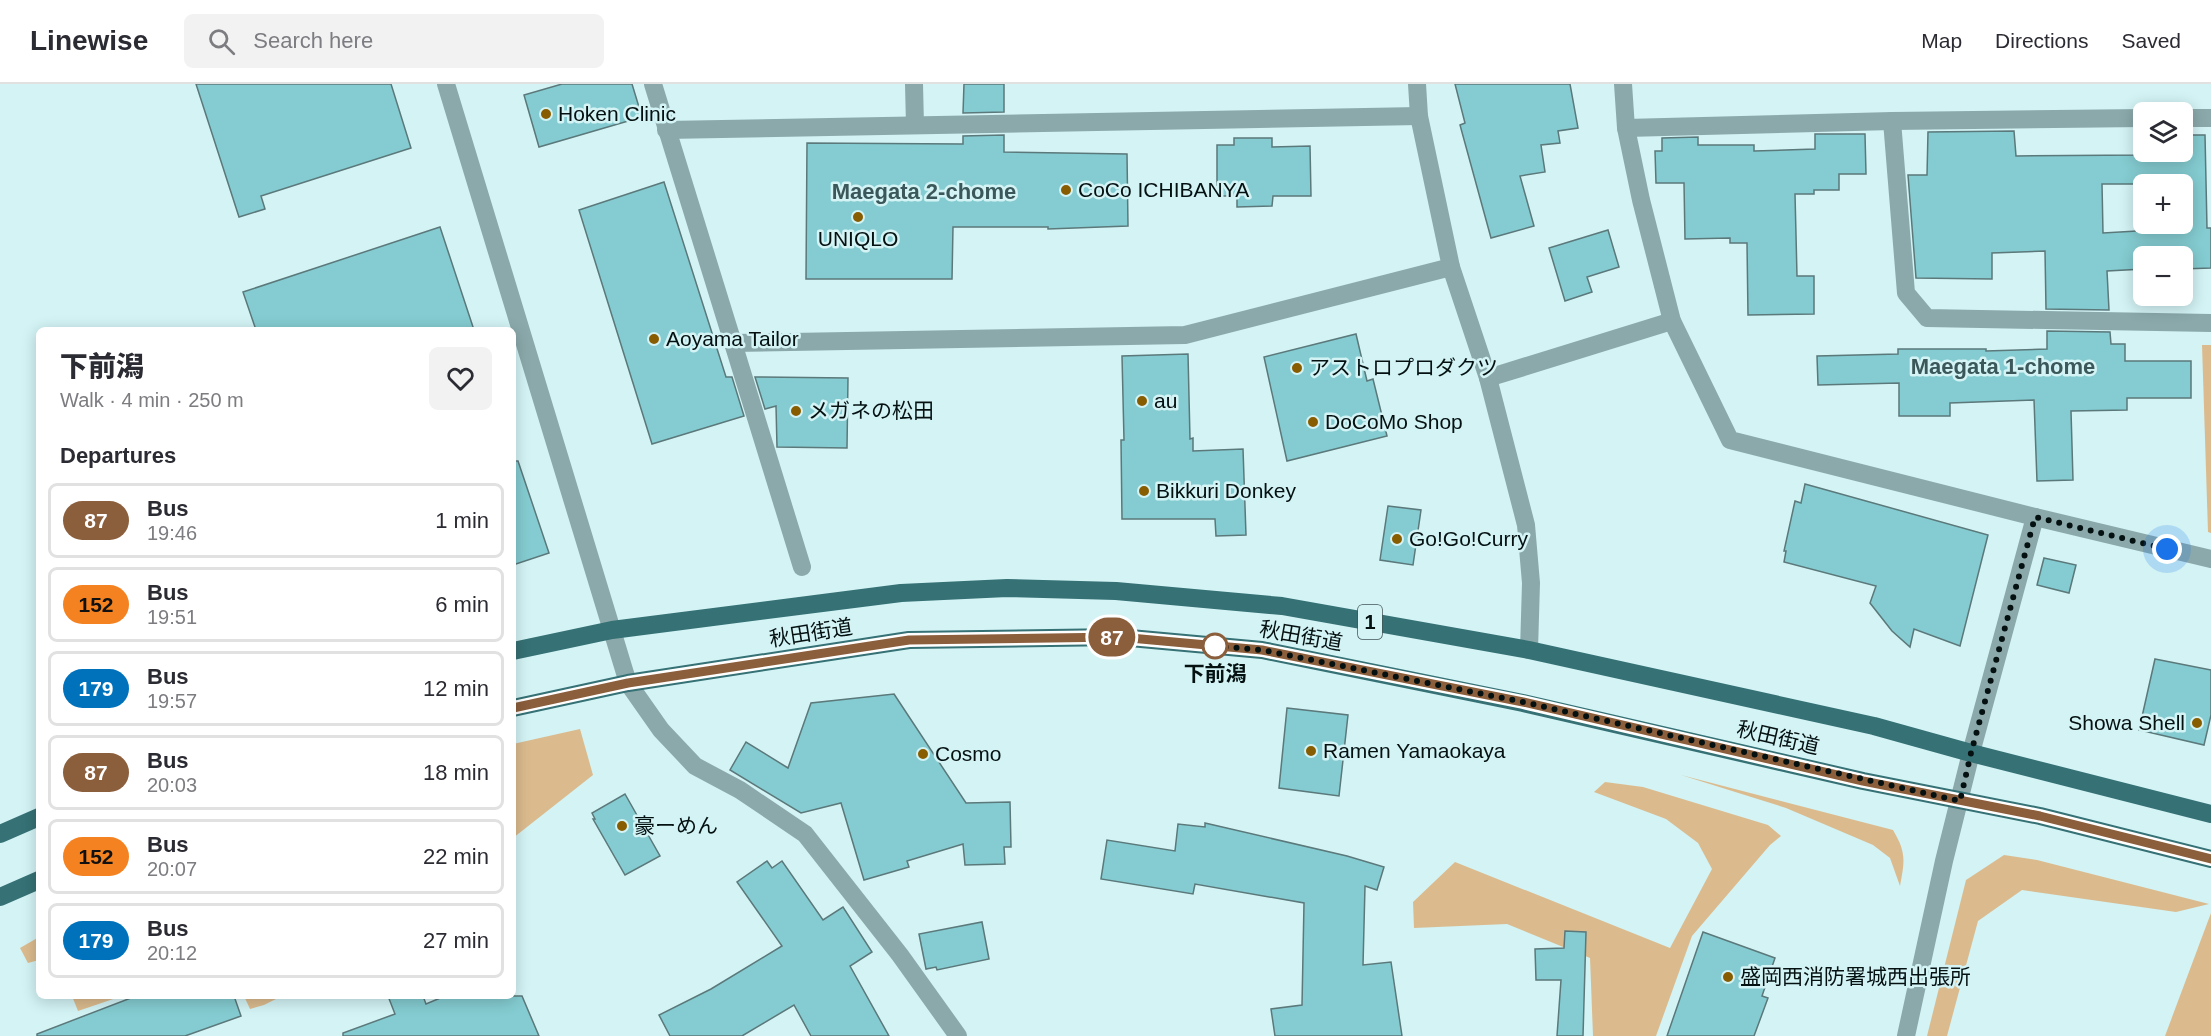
<!DOCTYPE html>
<html lang="en">
<head>
<meta charset="utf-8">
<style>
	:root { --surface:#fff; --page:#f2f2f3; --text:#2b2b33; --muted:#7c7c81; --line:#e1e1e2 }
	body { margin:0; font-family:Helvetica,"Noto Sans JP",sans-serif; background:var(--page); color:var(--text); height:100vh; display:flex; flex-direction:column; font-size:22px; white-space:nowrap }
	* { box-sizing:border-box; margin:0 }
	p { font-size:20px; color:var(--muted) }
	.icon { flex:none; width:33px; height:33px; fill:none; stroke:currentColor; stroke-width:2; stroke-linecap:round; stroke-linejoin:round }
	.map { position:relative; flex:1; overflow:hidden }
	.sheet { position:absolute; left:36px; top:243px; width:480px; height:672px; display:flex; flex-direction:column; background:var(--surface); border-radius:9px; box-shadow:0 3px 15px #0003 }
	.sheet>* { flex:none }
	.badge { padding:0 12px; border-radius:20px; font-size:21px; line-height:39px }
	.buttons { position:absolute; left:2133px; top:18px; display:grid; gap:12px }
	.buttons a { display:grid; place-items:center; width:60px; height:60px; border-radius:9px; background:var(--surface); box-shadow:0 3px 15px #0003; font-size:30px }
	.you { position:absolute; width:30px; height:30px; margin:-15px; border:4px solid #fff; border-radius:50%; background:#1a73e8; box-shadow:0 0 0 9px #1a73e833 }
	.map>.badge { position:absolute; translate:-50% -50%; box-shadow:0 0 0 3px #fff }
	h2 { padding:0 24px; font-size:22px; line-height:54px }
	.round { display:grid; place-items:center; flex:none; width:63px; height:63px; border-radius:9px; background:var(--page) }
	.summary { display:flex; align-items:center; justify-content:space-between; height:102px; padding:0 24px }
	h1 { font-size:28px; font-weight:800; line-height:45px }
	ul { padding:0; list-style:none }
	li { display:flex; align-items:center; gap:18px; height:75px; margin:0 12px 9px; padding:0 12px; border:3px solid var(--line); border-radius:9px }
	li div { flex:1 }
	li b { display:block; font-size:22px }
	li em { font-style:normal }
	li .badge { min-width:66px; font-weight:700; text-align:center }
	header { display:flex; align-items:center; gap:36px; box-sizing:border-box; height:84px; padding:0 30px; background:var(--surface); border-bottom:2px solid var(--line) }
	header strong { font-size:28px }
	nav { display:flex; gap:33px; margin-inline-start:auto; font-size:21px }
	.search { width:420px; height:54px; background:var(--page); display:flex; align-items:center; gap:15px; box-sizing:border-box; padding:0 21px; border-radius:9px; color:var(--muted); font-size:22px }
	.map>svg:first-child { display:block }
	.green { fill:#dbbb8e }
	.building { fill:#84ccd1; stroke:#5b787a; stroke-width:1.5; fill-rule:evenodd }
	.lines { fill:none; stroke-linecap:round; stroke-linejoin:round }
	.minor { stroke:#8ba9ab; stroke-width:18 }
	.tertiary { stroke:#8ba9ab; stroke-width:18 }
	.primary { stroke:#357175; stroke-width:18 }
	.line-casing { stroke:#fff; stroke-width:14 }
	.line { stroke:#8b5e3c; stroke-width:9 }
	.walk { stroke:#051011; stroke-width:6; stroke-dasharray:0 10.8 }
	.poi-dot { fill:#885c00; stroke:#d3f3f5; stroke-width:2 }
	.stop-dot { fill:#fff; stroke:#8b5e3c; stroke-width:3 }
	.labels { text-anchor:middle; stroke-width:5; stroke-linejoin:round; paint-order:stroke }
	.shield { fill:#d3f3f5; stroke:#435455; stroke-width:1.5 }
	.shield-label { font-size:20px; font-weight:bold; fill:#051011 }
	.poi-label { font-size:21px; fill:#051011; stroke:#d3f3f5; text-anchor:start }
	.street-label { font-size:21px; fill:#051011; stroke:#d3f3f5 }
	.stop-label { font-size:21px; font-weight:bold; fill:#051011; stroke:#d3f3f5 }
	.neighbourhood-label { font-size:22px; font-weight:bold; fill:#3b5759; stroke:#d3f3f5 }
</style>
</head>
<body>
<header>
<strong>Linewise</strong>
<div class="search"><svg class="icon" aria-label="search" viewBox="0 0 24 24"><circle cx="10" cy="10" r="6"/><path d="M15 15l6 6"/></svg>Search here</div>
<nav><a>Map</a><a>Directions</a><a>Saved</a></nav>
</header>
<div class="map">
<svg width="2211" height="952" viewBox="0 0 2211 952">
	<rect width="100%" height="100%" fill="#d3f3f5"/>
	<g class="green">
		<path d="M 2202,261 L 2211,261 L 2211,449 L 2208,448 Z"/>
		<path d="M 580,645 L 593,691 L 513,754 L 513,660 Z"/>
		<path d="M 1681,691 L 1893,746 C 1906,768 1905,776 1900,802 L 1890,774 L 1873,761 L 1786,724 Z"/>
		<path d="M 1605,698 L 1643,703 L 1768,741 L 1781,752 L 1770,761 L 1692,852 L 1656,952 L 1593,952 L 1590,874 L 1507,840 L 1414,844 L 1413,818 L 1455,778 L 1670,864 L 1712,785 L 1698,759 L 1666,735 L 1594,708 Z"/>
		<path d="M 2004,771 L 2037,776 L 2209,820 L 2176,828 L 2022,806 L 1978,837 L 1947,952 L 1927,952 L 1966,796 Z"/>
		<path d="M 2211,829 L 2211,952 L 2165,952 Z"/>
		<path d="M 39,853 L 39,876 L 28,879 L 20,864 Z"/>
		<path d="M 72,912 L 122,912 L 78,927 Z"/>
		<path d="M 244,912 L 282,912 L 264,921 L 250,925 Z"/>
	</g>
	<g class="building">
		<path d="M 196,0 L 391,0 L 411,64 L 261,112 L 265,125 L 239,133 Z"/>
		<path d="M 562,0 L 632,0 L 642,33 L 539,63 L 524,11 Z"/>
		<path d="M 964,0 L 1004,0 L 1004,28 L 963,29 Z"/>
		<path d="M 1455,0 L 1570,0 L 1578,44 L 1558,47 L 1560,59 L 1541,61 L 1545,88 L 1520,92 L 1534,142 L 1491,154 L 1460,41 L 1465,39 Z"/>
		<path d="M 2014,47 L 2016,72 L 2143,71 L 2143,52 L 2144,68 L 2182,68 L 2182,51 L 2205,51 L 2207,144 L 2211,144 L 2211,184 L 2182,185 L 2182,172 L 2144,172 L 2144,185 L 2107,187 L 2109,226 L 2046,225 L 2045,167 L 1992,169 L 1992,195 L 1916,194 L 1908,91 L 1927,91 L 1928,48 ZM 2102,100 L 2182,100 L 2182,140 L 2154,140 L 2154,146 L 2103,149 Z"/>
		<path d="M 1815,50 L 1865,50 L 1866,90 L 1839,90 L 1839,106 L 1814,106 L 1814,110 L 1795,110 L 1797,192 L 1814,192 L 1814,230 L 1748,231 L 1747,159 L 1730,159 L 1730,154 L 1685,155 L 1684,99 L 1656,99 L 1655,67 L 1662,67 L 1662,54 L 1698,53 L 1698,61 L 1754,61 L 1754,67 L 1815,65 Z"/>
		<path d="M 1004,51 L 1004,68 L 1127,70 L 1128,142 L 1048,145 L 1048,143 L 953,143 L 952,195 L 806,195 L 807,59 L 963,60 L 963,52 Z"/>
		<path d="M 1234,54 L 1272,54 L 1272,63 L 1310,62 L 1311,112 L 1273,112 L 1272,122 L 1237,123 L 1237,112 L 1217,112 L 1217,61 L 1234,61 Z"/>
		<path d="M 664,98 L 726,293 L 732,293 L 744,332 L 652,360 L 579,126 Z"/>
		<path d="M 440,143 L 474,246 L 256,246 L 243,208 Z"/>
		<path d="M 1608,146 L 1619,183 L 1587,193 L 1592,208 L 1565,217 L 1549,164 Z"/>
		<path d="M 2047,247 L 2110,248 L 2111,260 L 2125,260 L 2125,277 L 2191,277 L 2191,314 L 2127,314 L 2127,326 L 2071,327 L 2073,396 L 2037,397 L 2034,316 L 1950,319 L 1950,332 L 1899,332 L 1899,299 L 1818,301 L 1817,272 L 1898,270 L 1898,265 L 1986,265 L 1986,267 L 2047,265 Z"/>
		<path d="M 1356,250 L 1367,297 L 1373,295 L 1387,352 L 1287,377 L 1264,273 Z"/>
		<path d="M 1188,270 L 1190,355 L 1193,354 L 1193,367 L 1243,365 L 1246,451 L 1216,452 L 1215,435 L 1122,435 L 1121,356 L 1124,356 L 1122,272 Z"/>
		<path d="M 755,293 L 848,294 L 847,364 L 777,363 L 776,322 L 765,325 Z"/>
		<path d="M 513,377 L 518,377 L 549,469 L 513,481 Z"/>
		<path d="M 1805,400 L 1988,451 L 1960,562 L 1914,545 L 1910,563 L 1892,547 L 1870,519 L 1876,502 L 1784,478 L 1786,467 L 1784,467 L 1795,417 L 1801,419 Z"/>
		<path d="M 1388,422 L 1421,426 L 1413,481 L 1380,476 Z"/>
		<path d="M 2044,474 L 2076,481 L 2069,509 L 2037,501 Z"/>
		<path d="M 2155,575 L 2211,586 L 2211,631 L 2204,661 L 2139,646 Z"/>
		<path d="M 894,610 L 966,719 L 1010,718 L 1011,763 L 1004,763 L 1005,780 L 965,781 L 963,760 L 907,777 L 909,783 L 864,796 L 841,719 L 801,729 L 730,686 L 746,658 L 788,684 L 811,619 Z"/>
		<path d="M 1287,624 L 1348,631 L 1339,712 L 1279,704 Z"/>
		<path d="M 625,710 L 660,772 L 625,791 L 593,735 L 595,735 L 592,729 Z"/>
		<path d="M 1205,739 L 1347,772 L 1384,783 L 1377,806 L 1365,802 L 1363,881 L 1391,878 L 1402,952 L 1275,952 L 1271,925 L 1302,921 L 1304,819 L 1195,800 L 1193,810 L 1101,795 L 1107,756 L 1175,767 L 1178,740 L 1205,743 Z"/>
		<path d="M 767,777 L 772,784 L 782,777 L 823,836 L 843,823 L 872,868 L 850,882 L 889,952 L 811,952 L 794,921 L 742,952 L 670,952 L 659,931 L 711,905 L 782,862 L 737,798 Z"/>
		<path d="M 982,838 L 989,875 L 937,886 L 936,883 L 926,885 L 919,850 Z"/>
		<path d="M 1565,847 L 1586,848 L 1583,952 L 1557,952 L 1561,896 L 1536,896 L 1535,865 L 1564,864 Z"/>
		<path d="M 1703,848 L 1775,874 L 1762,912 L 1768,914 L 1754,952 L 1667,952 Z"/>
		<path d="M 136,912 L 234,912 L 241,932 L 185,952 L 37,952 L 37,950 Z"/>
		<path d="M 388,912 L 423,912 L 426,920 L 445,912 L 522,912 L 539,952 L 343,952 L 343,949 L 395,930 Z"/>
	</g>
	<g class="lines">
		<g class="minor">
			<path d="M 653,0 L 733,259 L 1185,251 L 1451,183"/>
			<path d="M 914,0 L 915,41"/>
			<path d="M 1417,0 L 1419,32 L 1451,183 L 1488,294 L 1526,441 L 1531,499 L 1529,566"/>
			<path d="M 1623,0 L 1626,44 L 1641,116 L 1672,237 L 1730,356 L 2035,433 L 2211,475"/>
			<path d="M 2182,34 L 2211,34"/>
			<path d="M 1892,37 L 1906,209 L 1927,234 L 2211,239"/>
			<path d="M 1626,44 L 1892,37 L 2144,34"/>
			<path d="M 666,46 L 1419,32"/>
			<path d="M 733,259 L 802,483"/>
			<path d="M 1488,294 L 1672,237"/>
			<path d="M 628,599 L 661,646 L 695,682 L 740,706 L 805,750 L 900,871 L 958,952"/>
			<path d="M 1971,669 L 2035,433"/>
		</g>
		<g class="tertiary">
			<path d="M 446,0 L 628,599"/>
			<path d="M 1906,952 L 1944,777 L 1971,669"/>
		</g>
		<g class="primary">
			<path d="M 513,567 L 612,546 L 901,509 L 1007,504 L 1116,507 L 1282,522 L 1529,566 L 1874,642 L 1971,669 L 2211,730"/>
			<path d="M 513,624 L 628,599 L 909,556 L 1119,553 L 1262,566 L 1523,619 L 1863,697 L 2040,732 L 2211,775"/>
			<path d="M 0,750 L 39,733"/>
			<path d="M 0,813 L 39,796"/>
		</g>
	</g>
	<g class="lines">
		<defs>
			<path id="line" d="M 513,624 L 628,599 L 909,556 L 1119,553 L 1262,566 L 1523,618 L 1863,697 L 2040,732 L 2211,775"/>
		</defs>
		<use href="#line" class="line-casing"/>
		<use href="#line" class="line"/>
		<path class="walk" d="M 1215,562 L 1262,566 L 1523,618 L 1960,717 L 1971,669 L 2035,433 L 2167,465"/>
	</g>
	<g class="poi-dot">
		<circle cx="546" cy="30" r="6"/>
		<circle cx="1066" cy="106" r="6"/>
		<circle cx="858" cy="133" r="6"/>
		<circle cx="654" cy="255" r="6"/>
		<circle cx="1297" cy="284" r="6"/>
		<circle cx="1142" cy="317" r="6"/>
		<circle cx="796" cy="327" r="6"/>
		<circle cx="1313" cy="338" r="6"/>
		<circle cx="1144" cy="407" r="6"/>
		<circle cx="1397" cy="455" r="6"/>
		<circle cx="2197" cy="639" r="6"/>
		<circle cx="1311" cy="667" r="6"/>
		<circle cx="923" cy="670" r="6"/>
		<circle cx="622" cy="742" r="6"/>
		<circle cx="1728" cy="893" r="6"/>
	</g>
	<circle class="stop-dot" cx="1215" cy="562" r="12"/>
	<g class="labels">
		<rect class="shield" x="1358" y="521" width="24" height="34" rx="4.5"/>
		<g class="shield-label">
			<text x="1370" y="545">1</text>
		</g>
		<g class="poi-label">
			<text x="558" y="37">Hoken Clinic</text>
			<text x="1078" y="113">CoCo ICHIBANYA</text>
			<text x="858" y="162" text-anchor="middle">UNIQLO</text>
			<text x="666" y="262">Aoyama Tailor</text>
			<text x="1309" y="291">アストロプロダクツ</text>
			<text x="1154" y="324">au</text>
			<text x="808" y="334">メガネの松田</text>
			<text x="1325" y="345">DoCoMo Shop</text>
			<text x="1156" y="414">Bikkuri Donkey</text>
			<text x="1409" y="462">Go!Go!Curry</text>
			<text x="2185" y="646" text-anchor="end">Showa Shell</text>
			<text x="1323" y="674">Ramen Yamaokaya</text>
			<text x="935" y="677">Cosmo</text>
			<text x="634" y="749">豪ーめん</text>
			<text x="1740" y="900">盛岡西消防署城西出張所</text>
		</g>
		<g class="street-label">
			<text transform="translate(811 549) rotate(-9)" y="7">秋田街道</text>
			<text transform="translate(1301 552) rotate(10)" y="7">秋田街道</text>
			<text transform="translate(1778 654) rotate(13)" y="7">秋田街道</text>
		</g>
		<g class="stop-label">
			<text x="1215" y="597">下前潟</text>
		</g>
		<g class="neighbourhood-label">
			<text x="924" y="115">Maegata 2-chome</text>
			<text x="2003" y="290">Maegata 1-chome</text>
		</g>
	</g>
</svg>
<div class="buttons">
<a><svg class="icon" aria-label="layers" viewBox="0 0 24 24"><path d="M12 4l9 5-9 5-9-5zM3 14l9 5 9-5"/></svg></a>
<a>+</a>
<a>−</a>
</div>
<div class="you" style="left:2167px;top:465px"></div>
<b class="badge" style="left:1112px;top:553px;background:#8b5e3c;color:#fff">87</b>
<section class="sheet">
<div class="summary"><div><h1>下前潟</h1><p>Walk · 4 min · 250 m</p></div><a class="round"><svg class="icon" aria-label="heart" viewBox="0 0 24 24"><path d="M12 20l-8-8c-3-5 5-10 8-4 3-6 11-1 8 4z"/></svg></a></div>
<h2>Departures</h2>
<ul>
<li><span class="badge" style="background:#8b5e3c;color:#fff">87</span><div><b>Bus</b><p>19:46</p></div><em>1 min</em></li>
<li><span class="badge" style="background:#f58220;color:#111">152</span><div><b>Bus</b><p>19:51</p></div><em>6 min</em></li>
<li><span class="badge" style="background:#0072bc;color:#fff">179</span><div><b>Bus</b><p>19:57</p></div><em>12 min</em></li>
<li><span class="badge" style="background:#8b5e3c;color:#fff">87</span><div><b>Bus</b><p>20:03</p></div><em>18 min</em></li>
<li><span class="badge" style="background:#f58220;color:#111">152</span><div><b>Bus</b><p>20:07</p></div><em>22 min</em></li>
<li><span class="badge" style="background:#0072bc;color:#fff">179</span><div><b>Bus</b><p>20:12</p></div><em>27 min</em></li>
</ul>
</section>
</div>
</body>
</html>
